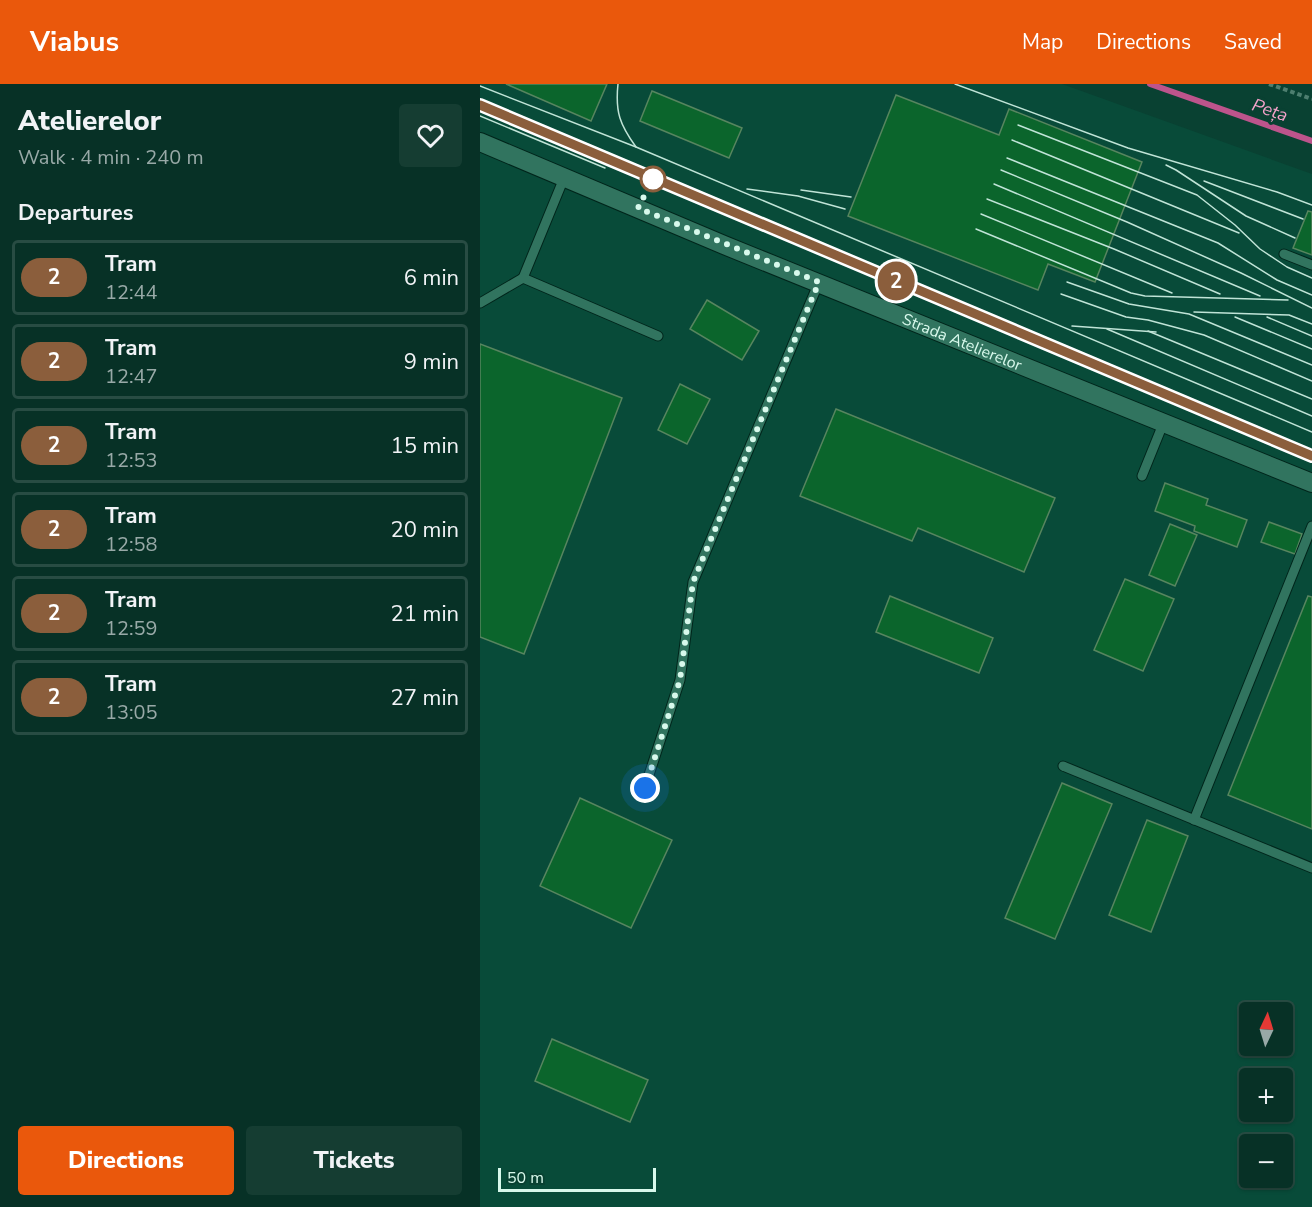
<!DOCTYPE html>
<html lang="en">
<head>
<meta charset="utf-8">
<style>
	:root { --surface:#073126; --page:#153d32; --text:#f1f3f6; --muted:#98a9a7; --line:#284c43; --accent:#ea580c }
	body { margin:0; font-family:"Nunito Sans",sans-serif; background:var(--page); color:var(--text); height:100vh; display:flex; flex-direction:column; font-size:22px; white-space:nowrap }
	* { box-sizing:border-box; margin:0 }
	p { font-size:20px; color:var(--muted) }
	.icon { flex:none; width:33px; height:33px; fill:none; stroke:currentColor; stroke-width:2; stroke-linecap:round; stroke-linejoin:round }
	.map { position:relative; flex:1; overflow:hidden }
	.details { display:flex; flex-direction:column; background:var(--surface); width:480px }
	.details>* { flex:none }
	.badge { padding:0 12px; border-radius:20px; font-size:21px; line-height:39px }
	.needle { width:39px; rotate:4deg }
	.fabs { position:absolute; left:759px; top:918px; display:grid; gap:12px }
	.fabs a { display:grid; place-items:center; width:54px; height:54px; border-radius:6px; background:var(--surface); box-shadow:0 2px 4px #0004,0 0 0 2px var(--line); font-size:30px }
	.scale { position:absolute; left:18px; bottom:15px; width:158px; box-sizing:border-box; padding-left:6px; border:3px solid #d8f9ec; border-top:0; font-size:16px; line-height:21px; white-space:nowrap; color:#d8f9ec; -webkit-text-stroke:4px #094132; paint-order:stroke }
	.you { position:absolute; width:30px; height:30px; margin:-15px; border:4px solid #fff; border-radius:50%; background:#1a73e8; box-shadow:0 0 0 9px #1a73e833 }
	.map>.badge { position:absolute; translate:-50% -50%; box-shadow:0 0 0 3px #fff }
	h2 { padding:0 18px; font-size:22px; line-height:54px }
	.round { display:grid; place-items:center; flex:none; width:63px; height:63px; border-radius:6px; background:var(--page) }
	.head { display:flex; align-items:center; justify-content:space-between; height:102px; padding:0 18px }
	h1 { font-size:28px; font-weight:800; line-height:45px }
	.action { display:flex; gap:12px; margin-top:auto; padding:12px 18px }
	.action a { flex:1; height:69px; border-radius:6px; background:var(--accent); color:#fff; font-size:24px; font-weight:800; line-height:69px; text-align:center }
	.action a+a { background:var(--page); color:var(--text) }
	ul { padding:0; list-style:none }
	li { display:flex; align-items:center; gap:18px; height:75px; margin:0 12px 9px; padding:0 6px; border:3px solid var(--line); border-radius:6px }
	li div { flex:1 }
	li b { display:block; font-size:22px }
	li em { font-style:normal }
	li .badge { min-width:66px; font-weight:700; text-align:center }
	header { display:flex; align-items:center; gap:36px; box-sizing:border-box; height:84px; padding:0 30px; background:var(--accent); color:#fff }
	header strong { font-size:28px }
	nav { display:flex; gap:33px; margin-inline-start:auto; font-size:21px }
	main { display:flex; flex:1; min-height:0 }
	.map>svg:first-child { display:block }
	.built { fill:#084b39; fill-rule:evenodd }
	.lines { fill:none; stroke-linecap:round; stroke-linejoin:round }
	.stream { stroke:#bd548c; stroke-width:6 }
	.building { fill:#0b652c; stroke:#57855f; stroke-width:1.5 }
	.lane-casing { stroke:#01251b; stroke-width:11 }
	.secondary-casing { stroke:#01251b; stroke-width:20 }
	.path { stroke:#4d7e6f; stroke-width:4; stroke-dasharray:4.5 3; stroke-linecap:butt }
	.lane { stroke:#31745f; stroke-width:9 }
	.secondary { stroke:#31745f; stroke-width:18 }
	.tram { stroke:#c0e4d7; stroke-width:1.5 }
	.line-casing { stroke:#fff; stroke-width:14 }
	.line { stroke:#8b5e3c; stroke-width:9 }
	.walk { stroke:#d8f9ec; stroke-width:6; stroke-dasharray:0 10.8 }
	.stop-dot { fill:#fff; stroke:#8b5e3c; stroke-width:3 }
	.labels { text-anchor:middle; stroke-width:6; stroke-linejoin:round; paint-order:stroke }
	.street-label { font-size:16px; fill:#d8f9ec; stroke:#094132 }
	.water-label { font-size:18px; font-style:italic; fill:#f4a2ca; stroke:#094132 }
</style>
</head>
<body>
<header>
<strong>Viabus</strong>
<nav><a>Map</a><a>Directions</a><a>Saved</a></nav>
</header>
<main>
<section class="details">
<div class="head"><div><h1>Atelierelor</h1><p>Walk · 4 min · 240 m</p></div><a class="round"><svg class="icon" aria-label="heart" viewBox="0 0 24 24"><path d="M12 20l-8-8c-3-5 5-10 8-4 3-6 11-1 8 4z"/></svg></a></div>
<h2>Departures</h2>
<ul>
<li><span class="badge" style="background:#8b5e3c;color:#fff">2</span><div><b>Tram</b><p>12:44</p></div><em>6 min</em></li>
<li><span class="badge" style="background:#8b5e3c;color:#fff">2</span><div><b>Tram</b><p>12:47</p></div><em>9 min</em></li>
<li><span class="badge" style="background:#8b5e3c;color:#fff">2</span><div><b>Tram</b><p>12:53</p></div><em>15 min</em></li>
<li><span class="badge" style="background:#8b5e3c;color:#fff">2</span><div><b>Tram</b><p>12:58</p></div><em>20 min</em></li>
<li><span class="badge" style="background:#8b5e3c;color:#fff">2</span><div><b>Tram</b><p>12:59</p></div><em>21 min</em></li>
<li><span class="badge" style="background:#8b5e3c;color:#fff">2</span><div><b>Tram</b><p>13:05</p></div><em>27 min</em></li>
</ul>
<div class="action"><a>Directions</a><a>Tickets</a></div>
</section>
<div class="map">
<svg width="832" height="1123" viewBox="0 0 832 1123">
	<rect width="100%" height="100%" fill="#094132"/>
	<path class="built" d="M 0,0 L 582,0 L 832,90 L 832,1123 L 0,1123 ZM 770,928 L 802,928 L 802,962 L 770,962 ZM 770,994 L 802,994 L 802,1028 L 770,1028 ZM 770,1060 L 802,1060 L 802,1094 L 770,1094 Z"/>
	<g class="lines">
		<path class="stream" d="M 670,0 L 832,57"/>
	</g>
	<g class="building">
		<path d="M 26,0 L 127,0 L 111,37 Z"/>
		<path d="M 172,7 L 262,44 L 249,74 L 160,37 Z"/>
		<path d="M 416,11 L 519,51 L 529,25 L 662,78 L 615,198 L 568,180 L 558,206 L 368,132 Z"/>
		<path d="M 828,127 L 832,128 L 832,171 L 813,164 Z"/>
		<path d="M 227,216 L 279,247 L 262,276 L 210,245 Z"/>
		<path d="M 0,260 L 142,314 L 44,570 L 0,553 Z"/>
		<path d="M 200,300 L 230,315 L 207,360 L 178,346 Z"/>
		<path d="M 356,325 L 575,414 L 544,488 L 438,444 L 432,457 L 320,412 Z"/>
		<path d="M 685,399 L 728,415 L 726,421 L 767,436 L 757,463 L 714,447 L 715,442 L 675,427 Z"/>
		<path d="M 789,438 L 822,450 L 815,470 L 781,458 Z"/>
		<path d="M 690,440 L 717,451 L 695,502 L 669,491 Z"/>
		<path d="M 645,495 L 694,515 L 663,587 L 614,566 Z"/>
		<path d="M 410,512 L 513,554 L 499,589 L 396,548 Z"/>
		<path d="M 828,512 L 832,513 L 832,745 L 748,711 Z"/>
		<path d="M 582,699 L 632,720 L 575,855 L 525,834 Z"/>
		<path d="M 100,714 L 192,756 L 151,844 L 60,802 Z"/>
		<path d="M 667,736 L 708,752 L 671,848 L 629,831 Z"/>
		<path d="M 72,955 L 168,996 L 150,1038 L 55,997 Z"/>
	</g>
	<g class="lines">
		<defs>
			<g id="lane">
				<path d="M 804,170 L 832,181"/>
				<path d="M 43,194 L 84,94"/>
				<path d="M 0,219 L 43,194 L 178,252"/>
				<path d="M 662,392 L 683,340"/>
				<path d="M 583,682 L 832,784"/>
				<path d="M 165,703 L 200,596 L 213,498 L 339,198"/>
				<path d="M 714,736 L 832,442"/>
			</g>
			<g id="secondary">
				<path id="s1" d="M 0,58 L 244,161 L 832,399"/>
			</g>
		</defs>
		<use href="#lane" class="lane-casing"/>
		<use href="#secondary" class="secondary-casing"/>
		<path class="path" d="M 789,0 L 832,15"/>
		<use href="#lane" class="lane"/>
		<use href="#secondary" class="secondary"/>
		<g class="tram">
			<path d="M 138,0 C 135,28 140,41 156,63 L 832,348"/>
			<path d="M 475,0 L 648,64 L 797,108 L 832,121"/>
			<path d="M 0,2 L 156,63"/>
			<path d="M 0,21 L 832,372"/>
			<path d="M 0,32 L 125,84"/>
			<path d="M 538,41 L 717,111 L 755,141 L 780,165 L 807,183 L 832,194"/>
			<path d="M 532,56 L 759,149"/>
			<path d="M 527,74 L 738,159 L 797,196 L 832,211"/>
			<path d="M 686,81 L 696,86 L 766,132 L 815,154"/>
			<path d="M 521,86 L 647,138 L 761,189 L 832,224"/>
			<path d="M 724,97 L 823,135"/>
			<path d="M 514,100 L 780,212"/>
			<path d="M 267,105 L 318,112 L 365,125"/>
			<path d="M 321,106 L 371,113"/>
			<path d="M 507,115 L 634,165 L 740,210"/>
			<path d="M 501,130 L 692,209"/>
			<path d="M 496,145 L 651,209 L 665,212 L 808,216"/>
			<path d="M 587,198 L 649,220 L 709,230 L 832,281"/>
			<path d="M 581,210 L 646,233 L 668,236 L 724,251 L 832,297"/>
			<path d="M 714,228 L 809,231 L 832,240"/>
			<path d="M 755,233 L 832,265"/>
			<path d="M 787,233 L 832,252"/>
			<path d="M 592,242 L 676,248"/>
			<path d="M 627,245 L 832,332"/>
			<path d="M 668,247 L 832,315"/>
		</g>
	</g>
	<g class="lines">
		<defs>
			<path id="line" d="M 0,21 L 832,372"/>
		</defs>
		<use href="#line" class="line-casing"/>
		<use href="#line" class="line"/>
		<path class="walk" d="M 165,704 L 200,596 L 213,498 L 339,198 L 158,124 L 173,95"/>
	</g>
	<circle class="stop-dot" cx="173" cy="95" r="12"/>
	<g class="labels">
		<g class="street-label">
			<text dy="6" stroke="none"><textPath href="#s1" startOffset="522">Strada Atelierelor</textPath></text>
		</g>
		<g class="water-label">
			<text transform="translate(790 26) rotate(19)" y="6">Peța</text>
		</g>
	</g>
</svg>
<div class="fabs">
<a><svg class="needle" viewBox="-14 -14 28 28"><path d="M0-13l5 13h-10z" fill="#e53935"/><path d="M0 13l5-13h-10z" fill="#98a9a7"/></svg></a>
<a>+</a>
<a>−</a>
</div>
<div class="scale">50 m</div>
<div class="you" style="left:165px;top:704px"></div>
<b class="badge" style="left:416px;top:197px;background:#8b5e3c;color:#fff">2</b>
</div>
</main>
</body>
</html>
